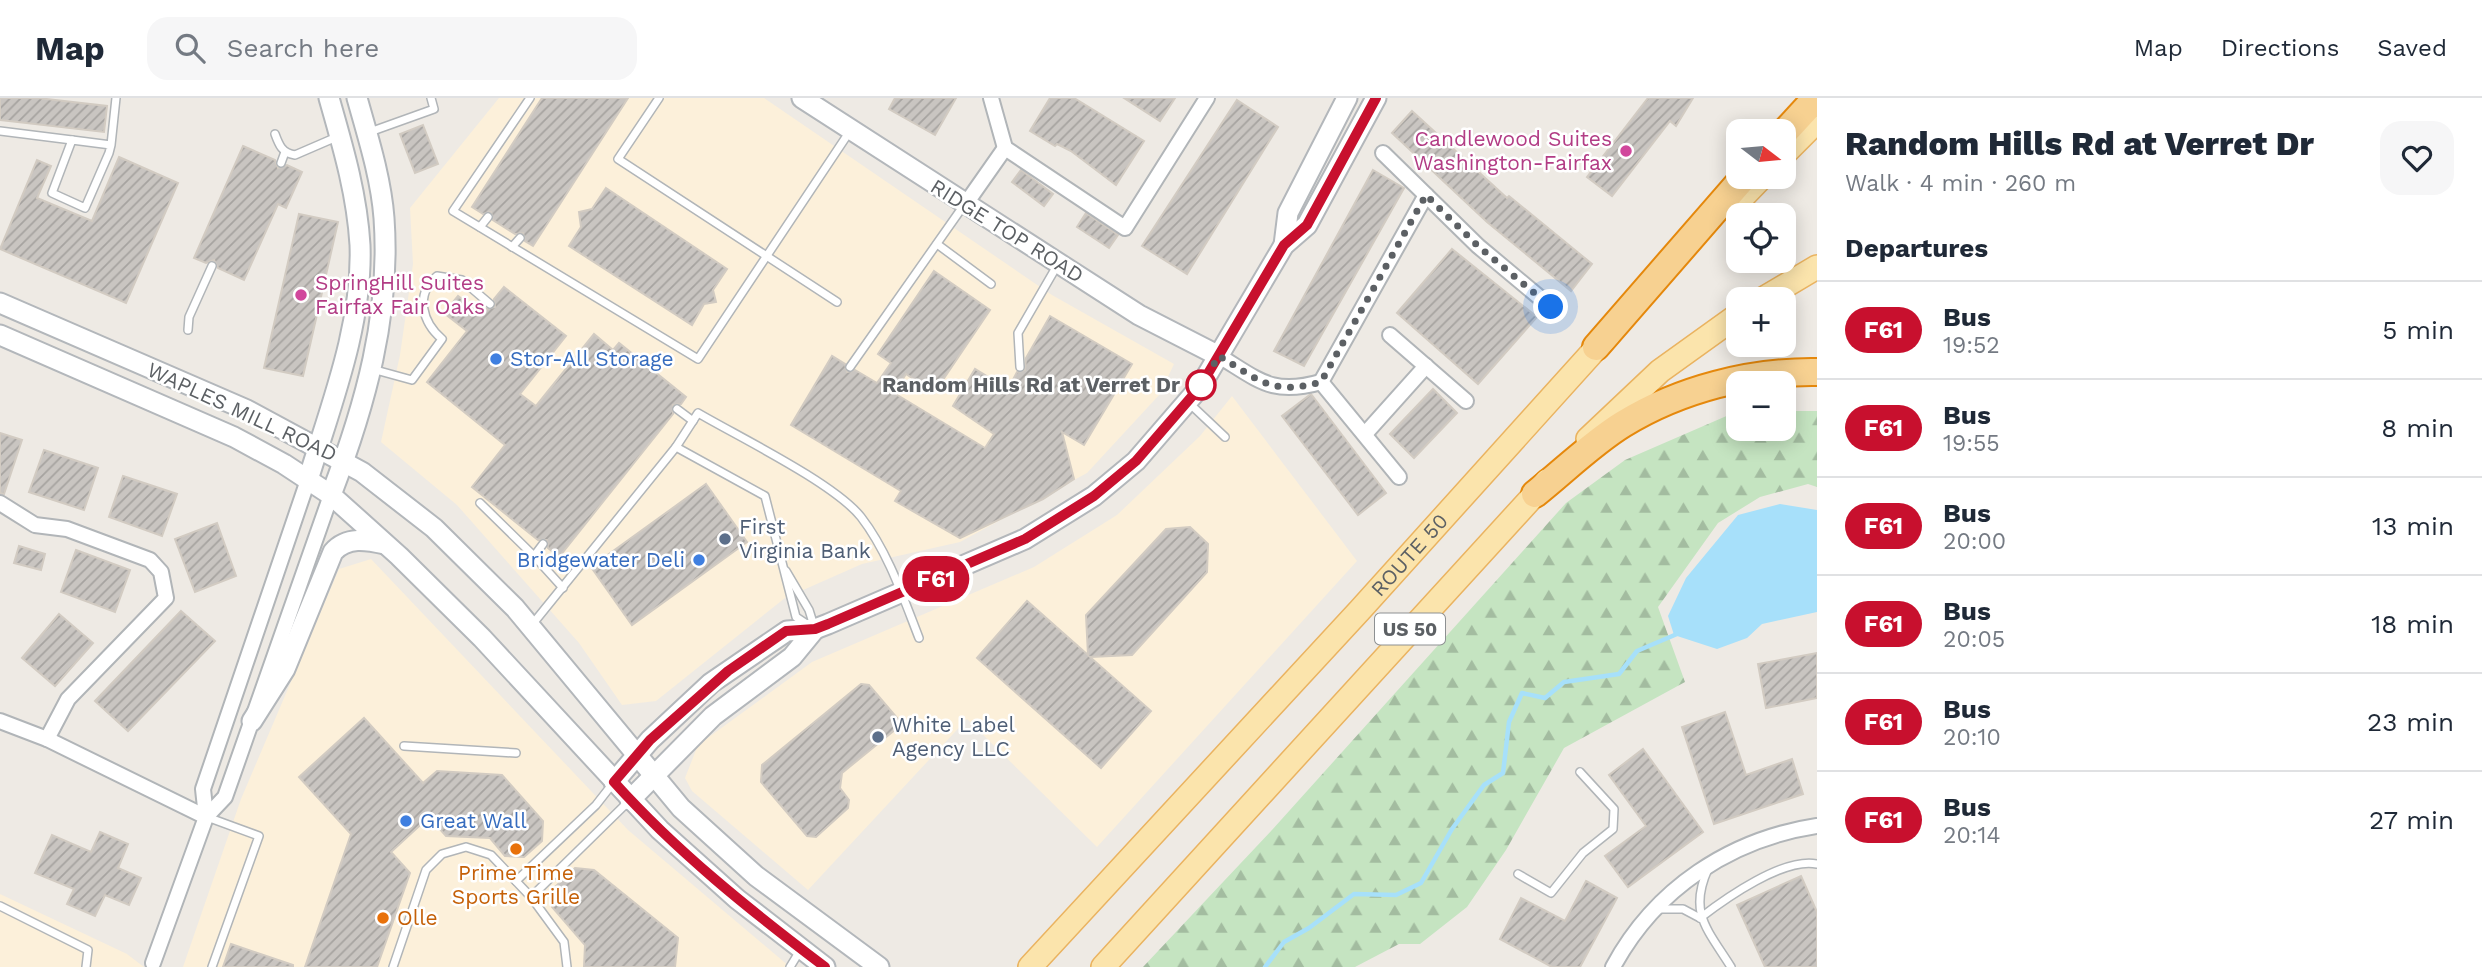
<!DOCTYPE html>
<html lang="en">
<head>
<meta charset="utf-8">
<style>
	:root { --surface:#fff; --page:#f6f6f7; --text:#1f2937; --muted:#747a83; --line:#e0e1e3 }
	body { margin:0; font-family:"Work Sans",sans-serif; background:var(--page); color:var(--text); height:100vh; display:flex; flex-direction:column; font-size:26px; white-space:nowrap }
	* { box-sizing:border-box; margin:0 }
	p { font-size:23px; color:var(--muted) }
	.icon { flex:none; width:38px; height:38px; fill:none; stroke:currentColor; stroke-width:2; stroke-linecap:round; stroke-linejoin:round }
	.map { position:relative; flex:1; overflow:hidden }
	.panel { display:flex; flex-direction:column; background:var(--surface); width:665px }
	.panel>* { flex:none }
	.badge { padding:0 14px; border-radius:23px; font-size:24px; line-height:46px }
	.needle { width:46px; rotate:106deg }
	.fabs { position:absolute; left:1726px; top:21px; display:grid; gap:14px }
	.fabs a { display:grid; place-items:center; width:70px; height:70px; border-radius:14px; background:var(--surface); box-shadow:0 4px 18px #0003; font-size:35px }
	.you { position:absolute; width:35px; height:35px; margin:-18px; border:5px solid #fff; border-radius:50%; background:#1a73e8; box-shadow:0 0 0 10px #1a73e833 }
	.map>.badge { position:absolute; translate:-50% -50%; box-shadow:0 0 0 4px #fff }
	h2 { padding:0 28px; font-size:26px; line-height:63px }
	.round { display:grid; place-items:center; flex:none; width:74px; height:74px; border-radius:21px; background:var(--page) }
	.head { display:flex; align-items:center; justify-content:space-between; height:119px; padding:0 28px }
	h1 { font-size:33px; font-weight:800; line-height:52px }
	ul { padding:0; list-style:none }
	li { display:flex; align-items:center; gap:21px; height:98px; padding:0 28px; border-top:2px solid var(--line) }
	li div { flex:1 }
	li b { display:block; font-size:26px }
	li em { font-style:normal }
	li .badge { min-width:77px; font-weight:700; text-align:center }
	header { display:flex; align-items:center; gap:42px; box-sizing:border-box; height:98px; padding:0 35px; background:var(--surface); border-bottom:2px solid var(--line) }
	header strong { font-size:33px }
	nav { display:flex; gap:38px; margin-inline-start:auto; font-size:24px }
	.search { width:490px; height:63px; background:var(--page); display:flex; align-items:center; gap:18px; box-sizing:border-box; padding:0 24px; border-radius:21px; color:var(--muted); font-size:26px }
	main { display:flex; flex:1; min-height:0 }
	.map>svg:first-child { display:block }
	.commercial { fill:#fcf0da }
	.forest { fill:url(#forest-firs) }
	.water { fill:#a7e0fa }
	.lines { fill:none; stroke-linecap:round; stroke-linejoin:round }
	.stream { stroke:#a7e0fa; stroke-width:4.5 }
	.building { fill:url(#building-hatch); stroke:#d2cbc2; stroke-width:2 }
	.lane-casing { stroke:#b1b5b8; stroke-width:10 }
	.street-casing { stroke:#b1b5b8; stroke-width:18 }
	.secondary-casing { stroke:#b3b7bb; stroke-width:23 }
	.primary-casing { stroke:#eab360; stroke-width:26 }
	.highway-casing { stroke:#e5880c; stroke-width:30 }
	.lane { stroke:#fff; stroke-width:7 }
	.street { stroke:#fff; stroke-width:14 }
	.secondary { stroke:#fff; stroke-width:19 }
	.primary { stroke:#fbe4ac; stroke-width:23 }
	.highway { stroke:#f7d191; stroke-width:26 }
	.line-casing { stroke:#fff; stroke-width:16 }
	.line { stroke:#c8102e; stroke-width:10 }
	.walk { stroke:#5c6064; stroke-width:7; stroke-dasharray:0 12.6 }
	.hotel-dot { fill:#d1479c; stroke:#fff; stroke-width:2.5 }
	.shop-dot { fill:#3f7fe0; stroke:#fff; stroke-width:2.5 }
	.stop-dot { fill:#fff; stroke:#c8102e; stroke-width:3.5 }
	.service-dot { fill:#5c6f8a; stroke:#fff; stroke-width:2.5 }
	.food-dot { fill:#e8710a; stroke:#fff; stroke-width:2.5 }
	.labels { text-anchor:middle; stroke-width:5; stroke-linejoin:round; paint-order:stroke }
	.shield { fill:#fff; stroke:#8d9092; stroke-width:2 }
	.shield-label { font-size:19px; font-weight:bold; fill:#5c6064 }
	.hotel-label { font-size:21px; fill:#b23c85; stroke:#fff; text-anchor:end }
	.street-label { font-size:21px; fill:#5c6064; stroke:#fff }
	.shop-label { font-size:21px; fill:#366cbe; stroke:#fff; text-anchor:start }
	.stop-label { font-size:21px; font-weight:bold; fill:#5c6064; stroke:#fff; text-anchor:end }
	.service-label { font-size:21px; fill:#4e5e75; stroke:#fff; text-anchor:start }
	.food-label { font-size:21px; fill:#c56008; stroke:#fff }
</style>
</head>
<body>
<header>
<strong>Map</strong>
<div class="search"><svg class="icon" aria-label="search" viewBox="0 0 24 24"><circle cx="10" cy="10" r="6"/><path d="M15 15l6 6"/></svg>Search here</div>
<nav><a>Map</a><a>Directions</a><a>Saved</a></nav>
</header>
<main>
<div class="map">
<svg width="1817" height="869" viewBox="0 0 1817 869">
	<defs>
		<pattern id="forest-firs" width="22" height="20" patternUnits="userSpaceOnUse" patternTransform="scale(1.75)"><rect width="22" height="20" fill="#c5e4c1"/><path d="M5 1l3.5 6h-7zM16 11l3.5 6h-7z" fill="#a3bca0"/></pattern>
		<pattern id="building-hatch" width="6" height="6" patternUnits="userSpaceOnUse" patternTransform="scale(1.75)"><rect width="6" height="6" fill="#c9c5c1"/><path d="M-1 1l2-2M0 6l6-6M5 7l2-2" fill="none" stroke="#a6a3a0"/></pattern>
	</defs>
	<rect width="100%" height="100%" fill="#eeeae4"/>
	<g class="commercial">
		<path d="M 499,0 L 764,0 L 1052,197 L 1174,266 L 1160,296 L 1087,375 L 960,444 L 862,466 L 785,500 L 656,603 L 622,607 L 579,545 L 457,407 L 381,344 L 400,257 L 413,166 L 410,110 Z"/>
		<path d="M 1232,298 L 1357,463 L 1097,749 L 967,621 L 808,792 L 692,693 L 685,680 L 698,647 L 812,564 L 1034,469 L 1117,417 L 1200,338 Z"/>
		<path d="M 371,461 L 628,732 L 790,869 L 183,869 L 241,701 L 339,471 Z"/>
		<path d="M 0,796 L 127,856 L 144,869 L 0,869 Z"/>
	</g>
	<path class="forest" d="M 1738,313 L 1738,331 L 1783,331 L 1783,313 L 1817,313 L 1817,389 L 1808,386 L 1760,399 L 1718,425 L 1658,509 L 1685,584 L 1564,650 L 1506,752 L 1467,809 L 1420,846 L 1399,846 L 1355,869 L 1143,869 L 1272,732 L 1566,405 L 1625,362 Z"/>
	<path class="water" d="M 1780,406 L 1817,412 L 1817,514 L 1762,526 L 1747,540 L 1717,551 L 1674,537 L 1668,518 L 1686,480 L 1738,417 Z"/>
	<g class="lines">
		<path class="stream" d="M 1265,869 L 1284,844 L 1309,830 L 1354,796 L 1396,797 L 1421,785 L 1452,731 L 1484,687 L 1503,675 L 1509,624 L 1522,595 L 1545,600 L 1564,584 L 1619,576 L 1637,553 L 1677,536"/>
	</g>
	<g class="building">
		<path d="M 0,0 L 38,0 L 107,8 L 104,34 L 0,22 Z"/>
		<path d="M 542,0 L 628,0 L 533,148 L 525,143 L 523,135 L 515,136 L 493,122 L 491,114 L 483,116 L 472,109 Z"/>
		<path d="M 895,0 L 956,0 L 935,37 L 889,11 Z"/>
		<path d="M 1050,0 L 1074,0 L 1144,43 L 1116,87 L 1071,53 L 1057,46 L 1055,48 L 1030,33 Z"/>
		<path d="M 1124,0 L 1175,0 L 1160,23 Z"/>
		<path d="M 1648,0 L 1693,0 L 1676,28 L 1670,23 L 1612,98 L 1587,79 Z"/>
		<path d="M 1237,2 L 1278,29 L 1187,176 L 1142,148 Z"/>
		<path d="M 1412,13 L 1507,100 L 1509,98 L 1592,166 L 1571,193 L 1487,124 L 1392,35 Z"/>
		<path d="M 423,27 L 438,66 L 415,75 L 400,36 Z"/>
		<path d="M 243,48 L 275,62 L 278,70 L 287,67 L 302,74 L 286,110 L 278,106 L 244,182 L 218,170 L 214,162 L 206,165 L 194,160 Z"/>
		<path d="M 119,59 L 178,85 L 126,205 L 0,151 L 37,62 L 51,68 L 37,100 L 92,123 Z"/>
		<path d="M 1021,72 L 1053,96 L 1044,108 L 1012,84 Z"/>
		<path d="M 1373,72 L 1404,90 L 1304,268 L 1274,253 Z"/>
		<path d="M 606,90 L 727,171 L 713,192 L 716,204 L 704,206 L 692,227 L 569,148 L 581,129 L 579,114 L 592,111 Z"/>
		<path d="M 1086,115 L 1118,137 L 1109,150 L 1077,129 Z"/>
		<path d="M 299,116 L 338,124 L 303,278 L 264,270 Z"/>
		<path d="M 1452,151 L 1537,219 L 1478,286 L 1397,215 Z"/>
		<path d="M 934,173 L 990,212 L 934,295 L 906,276 L 894,295 L 985,350 L 994,336 L 953,308 L 975,271 L 1008,291 L 1017,274 L 1025,272 L 1026,260 L 1050,218 L 1132,266 L 1084,347 L 1062,334 L 1074,381 L 1043,401 L 960,440 L 895,403 L 901,393 L 791,327 L 832,258 L 845,266 L 847,274 L 855,272 L 877,285 L 891,265 L 878,256 Z"/>
		<path d="M 504,189 L 566,238 L 520,296 L 536,308 L 594,236 L 613,252 L 619,245 L 686,299 L 681,306 L 673,307 L 673,316 L 559,459 L 548,450 L 547,442 L 538,442 L 472,389 L 505,347 L 427,284 L 467,233 L 444,215 L 458,198 L 482,217 L 486,211 L 495,209 L 494,201 Z"/>
		<path d="M 1433,291 L 1457,315 L 1414,360 L 1390,336 Z"/>
		<path d="M 1311,296 L 1386,395 L 1358,417 L 1282,318 Z"/>
		<path d="M 0,335 L 22,342 L 4,396 L 0,395 Z"/>
		<path d="M 44,352 L 98,370 L 84,412 L 29,394 Z"/>
		<path d="M 123,378 L 177,396 L 162,438 L 109,419 Z"/>
		<path d="M 706,386 L 747,444 L 632,527 L 591,469 Z"/>
		<path d="M 217,425 L 236,478 L 195,494 L 175,441 Z"/>
		<path d="M 1190,429 L 1208,446 L 1207,474 L 1132,557 L 1090,559 L 1151,613 L 1101,670 L 977,560 L 1027,503 L 1088,557 L 1086,517 L 1166,431 Z"/>
		<path d="M 19,448 L 45,456 L 41,472 L 14,465 Z"/>
		<path d="M 76,452 L 130,472 L 115,514 L 61,494 Z"/>
		<path d="M 181,513 L 215,543 L 128,633 L 95,603 Z"/>
		<path d="M 59,516 L 93,545 L 55,588 L 22,560 Z"/>
		<path d="M 1817,555 L 1817,600 L 1766,610 L 1758,566 Z"/>
		<path d="M 861,586 L 869,587 L 898,621 L 896,631 L 842,675 L 840,690 L 849,702 L 848,710 L 816,739 L 807,738 L 761,684 L 762,667 Z"/>
		<path d="M 1725,614 L 1746,677 L 1792,661 L 1803,696 L 1714,726 L 1682,629 Z"/>
		<path d="M 364,620 L 423,685 L 437,673 L 502,677 L 543,723 L 542,743 L 524,759 L 505,758 L 490,740 L 446,738 L 429,719 L 391,754 L 410,775 L 377,869 L 305,869 L 351,736 L 299,679 Z"/>
		<path d="M 1643,651 L 1703,734 L 1628,789 L 1605,758 L 1646,728 L 1609,677 Z"/>
		<path d="M 100,734 L 128,746 L 118,770 L 141,780 L 129,807 L 105,797 L 95,818 L 67,806 L 74,791 L 35,775 L 52,737 L 91,754 Z"/>
		<path d="M 575,770 L 594,772 L 678,840 L 675,869 L 584,869 L 585,847 L 552,809 L 553,791 Z"/>
		<path d="M 1801,778 L 1817,814 L 1817,869 L 1765,869 L 1737,807 Z"/>
		<path d="M 1586,783 L 1617,800 L 1580,869 L 1552,869 L 1500,841 L 1521,800 L 1565,823 Z"/>
		<path d="M 231,846 L 293,867 L 293,869 L 223,869 Z"/>
	</g>
	<g class="lines">
		<defs>
			<g id="lane">
				<path d="M 530,0 L 453,113 L 698,261 L 850,33"/>
				<path d="M 659,0 L 618,61 L 837,204"/>
				<path d="M 0,33 L 72,42"/>
				<path d="M 367,35 L 434,11 L 431,0"/>
				<path d="M 275,36 C 279,47 282,55 295,57 L 339,38"/>
				<path d="M 111,47 L 72,42 L 52,95 L 85,110 L 109,55 L 111,47 L 116,0"/>
				<path d="M 281,65 L 285,54"/>
				<path d="M 480,129 L 488,119"/>
				<path d="M 937,146 L 991,186"/>
				<path d="M 512,149 L 520,140"/>
				<path d="M 188,232 L 189,219 L 212,168"/>
				<path d="M 850,269 L 964,107"/>
				<path d="M 1020,269 L 1018,235 L 1058,166"/>
				<path d="M 372,271 L 412,282 L 442,241 C 423,225 414,197 437,178 L 462,182 L 490,206"/>
				<path d="M 1189,305 L 1225,339"/>
				<path d="M 677,311 L 693,323"/>
				<path d="M 676,349 L 698,315 C 739,339 834,385 861,419 C 888,454 903,499 919,540"/>
				<path d="M 480,405 L 534,458"/>
				<path d="M 543,446 L 534,458 L 563,490"/>
				<path d="M 786,473 L 809,512 L 814,528"/>
				<path d="M 531,528 L 676,349 L 765,398 L 796,519 L 808,527"/>
				<path d="M 404,648 L 516,655"/>
				<path d="M 207,719 L 259,738 L 212,869"/>
				<path d="M 1708,771 C 1688,815 1708,832 1731,869"/>
				<path d="M 1518,776 L 1551,795 L 1583,755 L 1613,731 L 1614,711 L 1580,674"/>
				<path d="M 516,783 L 596,707 L 614,684"/>
				<path d="M 531,799 L 630,702"/>
				<path d="M 0,808 L 88,852 L 86,869"/>
				<path d="M 1658,811 L 1683,811 L 1700,820"/>
				<path d="M 1700,820 C 1726,800 1784,759 1817,766"/>
				<path d="M 393,869 L 426,772 L 442,756 L 466,749 L 491,757 L 531,799 L 564,844 L 567,869"/>
				<path d="M 790,869 L 801,851"/>
			</g>
			<g id="street">
				<path d="M 991,0 L 1005,50 L 1125,130 L 1207,0"/>
				<path d="M 1383,55 L 1478,148 L 1551,209"/>
				<path d="M 965,107 L 1005,50"/>
				<path d="M 1390,237 L 1466,303"/>
				<path d="M 1219,258 C 1259,282 1272,298 1321,284"/>
				<path d="M 1321,284 L 1426,97"/>
				<path d="M 1321,284 L 1399,379"/>
				<path d="M 1365,336 L 1426,268"/>
				<path d="M 0,405 L 35,427 L 67,431 L 150,462 L 161,474 L 166,500 L 68,601 L 47,641"/>
				<path d="M 0,623 L 47,641 L 206,719"/>
				<path d="M 206,719 L 203,691 L 308,382"/>
				<path d="M 153,865 L 206,719 L 225,699 L 331,397"/>
				<path d="M 1613,869 C 1655,791 1730,741 1817,728"/>
			</g>
			<g id="secondary">
				<path d="M 802,0 L 1139,217 L 1219,258"/>
				<path d="M 1284,147 L 1288,115 L 1347,0"/>
				<path d="M 0,205 L 247,312 L 362,374 L 434,430 L 515,510 L 681,710 L 756,778 L 879,869"/>
				<path d="M 0,237 L 234,339 L 284,366 L 331,397 L 399,458 L 482,540 L 660,732 L 737,801 L 825,869"/>
				<path d="M 308,382 C 331,307 363,226 360,147 C 357,96 343,49 329,0"/>
				<path d="M 331,397 C 365,308 391,217 384,120 C 381,80 368,39 357,0"/>
				<path d="M 252,623 L 285,571 L 333,454 C 347,438 367,442 385,446"/>
				<path d="M 614,684 L 650,642 L 711,585 L 787,533 L 815,531 L 828,526 L 1025,441 L 1094,398 L 1136,363 L 1200,289 L 1284,147 L 1307,127 L 1376,0"/>
				<path d="M 630,702 L 713,618 L 792,559 L 815,531"/>
			</g>
			<g id="primary">
				<path d="M 1783,57 L 1817,23"/>
				<path d="M 1733,109 L 1762,79"/>
				<path d="M 1763,201 L 1817,169"/>
				<path d="M 1588,341 L 1660,273 L 1738,217"/>
				<path id="s1" d="M 1030,869 L 1360,512 L 1609,236"/>
				<path d="M 1103,869 L 1547,383"/>
			</g>
			<g id="highway">
				<path d="M 1783,36 L 1816,0"/>
				<path d="M 1596,249 L 1744,79"/>
				<path d="M 1535,396 C 1564,373 1592,345 1623,326 C 1680,291 1751,273 1817,274"/>
			</g>
		</defs>
		<use href="#lane" class="lane-casing"/>
		<use href="#street" class="street-casing"/>
		<use href="#secondary" class="secondary-casing"/>
		<use href="#primary" class="primary-casing"/>
		<use href="#highway" class="highway-casing"/>
		<use href="#lane" class="lane"/>
		<use href="#street" class="street"/>
		<use href="#secondary" class="secondary"/>
		<use href="#primary" class="primary"/>
		<use href="#highway" class="highway"/>
	</g>
	<g class="lines">
		<defs>
			<path id="line" d="M 825,869 C 750,812 677,754 614,684 L 650,642 L 728,573 L 786,533 L 815,531 L 828,526 L 1025,441 L 1094,398 L 1136,363 L 1200,289 L 1284,147 L 1307,127 L 1376,0"/>
		</defs>
		<use href="#line" class="line-casing"/>
		<use href="#line" class="line"/>
		<path class="walk" d="M 1201,287 L 1219,258 C 1259,282 1272,298 1321,284 L 1426,97 L 1478,148 L 1551,209"/>
	</g>
	<g class="hotel-dot">
		<circle cx="1626" cy="53" r="7"/>
		<circle cx="301" cy="197" r="7"/>
	</g>
	<g class="shop-dot">
		<circle cx="496" cy="261" r="7"/>
		<circle cx="699" cy="462" r="7"/>
		<circle cx="406" cy="723" r="7"/>
	</g>
	<circle class="stop-dot" cx="1201" cy="287" r="14"/>
	<g class="service-dot">
		<circle cx="725" cy="441" r="7"/>
		<circle cx="878" cy="639" r="7"/>
	</g>
	<g class="food-dot">
		<circle cx="516" cy="751" r="7"/>
		<circle cx="383" cy="820" r="7"/>
	</g>
	<g class="labels">
		<rect class="shield" x="1375" y="515.5" width="70" height="31" rx="5"/>
		<g class="shield-label">
			<text x="1410" y="538">US 50</text>
		</g>
		<g class="hotel-label">
			<text x="1612" y="48">Candlewood Suites<tspan x="1612" dy="24">Washington-Fairfax</tspan></text>
			<text x="315" y="192" text-anchor="start">SpringHill Suites<tspan x="315" dy="24">Fairfax Fair Oaks</tspan></text>
		</g>
		<g class="street-label">
			<text transform="translate(1007 133) rotate(32)" y="7">RIDGE TOP ROAD</text>
			<text transform="translate(242 314) rotate(25)" y="7">WAPLES MILL ROAD</text>
			<text dy="7" stroke="none"><textPath href="#s1" startOffset="560">ROUTE 50</textPath></text>
		</g>
		<g class="shop-label">
			<text x="510" y="268">Stor-All Storage</text>
			<text x="685" y="469" text-anchor="end">Bridgewater Deli</text>
			<text x="420" y="730">Great Wall</text>
		</g>
		<g class="stop-label">
			<text x="1180" y="294">Random Hills Rd at Verret Dr</text>
		</g>
		<g class="service-label">
			<text x="739" y="436">First<tspan x="739" dy="24">Virginia Bank</tspan></text>
			<text x="892" y="634">White Label<tspan x="892" dy="24">Agency LLC</tspan></text>
		</g>
		<g class="food-label">
			<text x="516" y="782">Prime Time<tspan x="516" dy="24">Sports Grille</tspan></text>
			<text x="397" y="827" text-anchor="start">Olle</text>
		</g>
	</g>
</svg>
<div class="fabs">
<a><svg class="needle" viewBox="-14 -14 28 28"><path d="M0-13l5 13h-10z" fill="#e53935"/><path d="M0 13l5-13h-10z" fill="#747a83"/></svg></a>
<a><svg class="icon" aria-label="locate" viewBox="0 0 24 24"><circle cx="12" cy="12" r="6"/><path d="M12 2v4M12 18v4M2 12h4M18 12h4"/></svg></a>
<a>+</a>
<a>−</a>
</div>
<div class="you" style="left:1551px;top:209px"></div>
<b class="badge" style="left:936px;top:481px;background:#c8102e;color:#fff">F61</b>
</div>
<section class="panel">
<div class="head"><div><h1>Random Hills Rd at Verret Dr</h1><p>Walk · 4 min · 260 m</p></div><a class="round"><svg class="icon" aria-label="heart" viewBox="0 0 24 24"><path d="M12 20l-8-8c-3-5 5-10 8-4 3-6 11-1 8 4z"/></svg></a></div>
<h2>Departures</h2>
<ul>
<li><span class="badge" style="background:#c8102e;color:#fff">F61</span><div><b>Bus</b><p>19:52</p></div><em>5 min</em></li>
<li><span class="badge" style="background:#c8102e;color:#fff">F61</span><div><b>Bus</b><p>19:55</p></div><em>8 min</em></li>
<li><span class="badge" style="background:#c8102e;color:#fff">F61</span><div><b>Bus</b><p>20:00</p></div><em>13 min</em></li>
<li><span class="badge" style="background:#c8102e;color:#fff">F61</span><div><b>Bus</b><p>20:05</p></div><em>18 min</em></li>
<li><span class="badge" style="background:#c8102e;color:#fff">F61</span><div><b>Bus</b><p>20:10</p></div><em>23 min</em></li>
<li><span class="badge" style="background:#c8102e;color:#fff">F61</span><div><b>Bus</b><p>20:14</p></div><em>27 min</em></li>
</ul>
</section>
</main>
</body>
</html>
